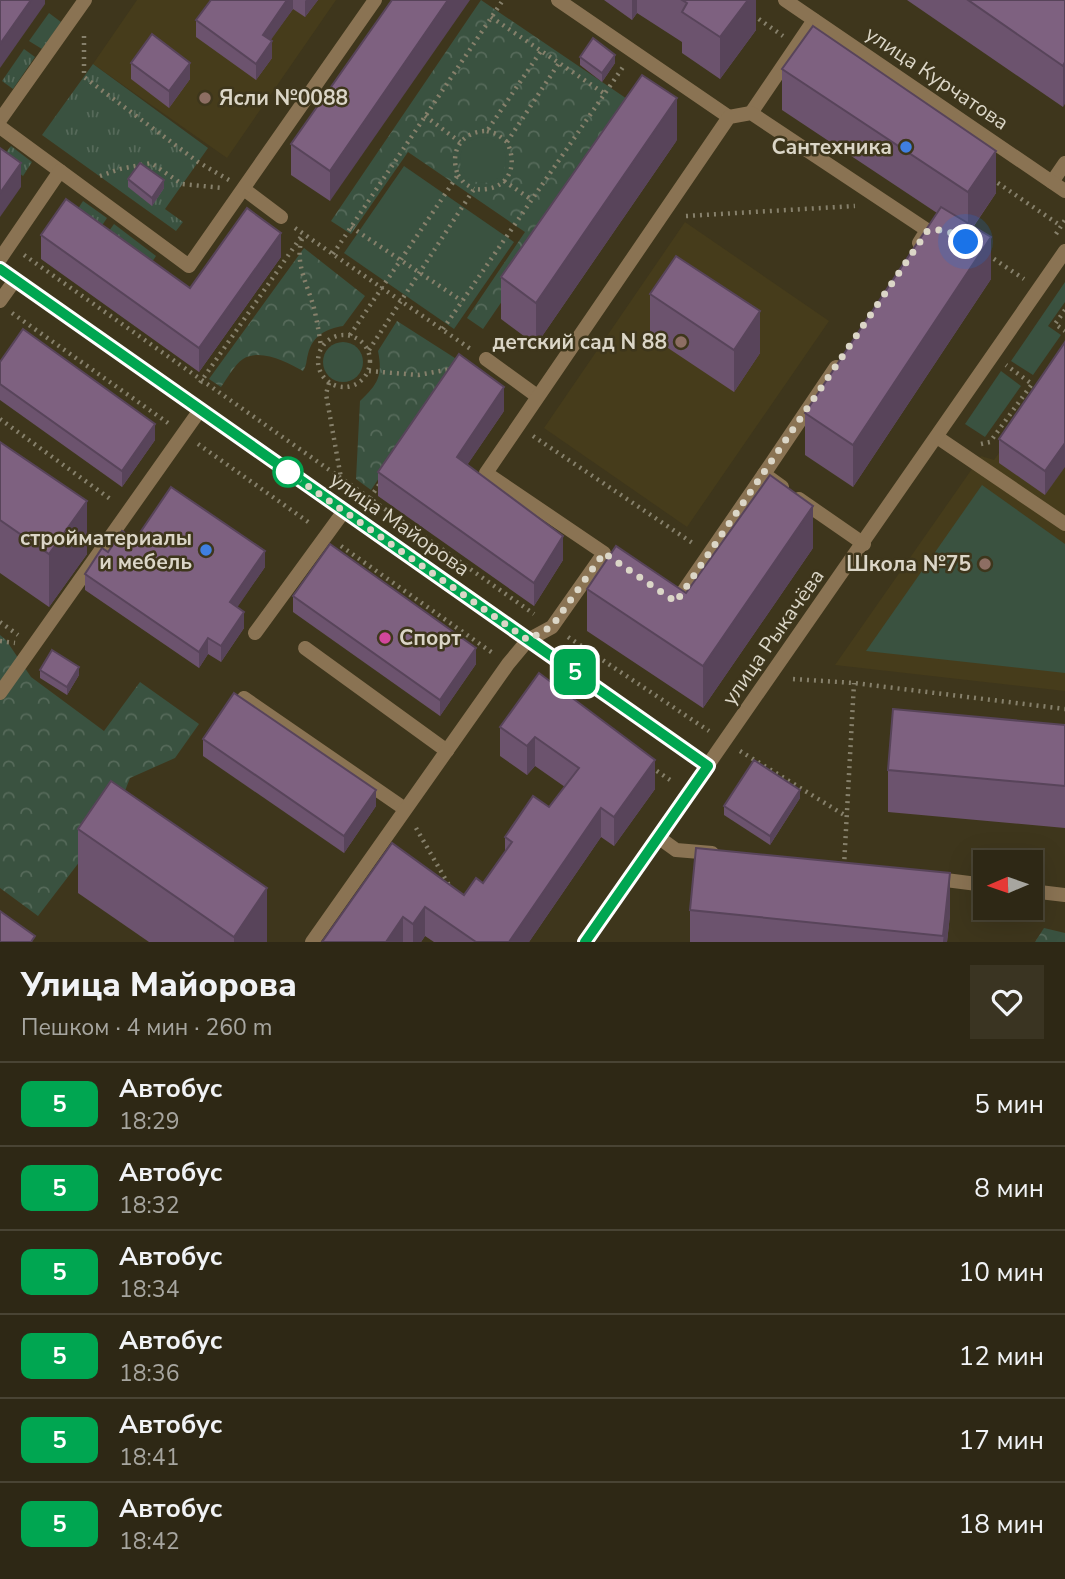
<!DOCTYPE html>
<html lang="ru">
<head>
<meta charset="utf-8">
<style>
	:root { --surface:#2e2815; --page:#3a3422; --text:#f1f3f6; --muted:#a7a6a0; --line:#494434 }
	body { margin:0; font-family:"Nunito Sans",sans-serif; background:var(--page); color:var(--text); height:100vh; display:flex; flex-direction:column; font-size:26px; white-space:nowrap }
	* { box-sizing:border-box; margin:0 }
	p { font-size:23px; color:var(--muted) }
	.icon { flex:none; width:38px; height:38px; fill:none; stroke:currentColor; stroke-width:2; stroke-linecap:round; stroke-linejoin:round }
	.map { position:relative; height:942px; overflow:hidden }
	.panel { display:flex; flex-direction:column; background:var(--surface); flex:1 }
	.panel>* { flex:none }
	.badge { padding:0 14px; border-radius:10px; font-size:24px; line-height:46px }
	.needle { width:46px; rotate:268deg }
	.fabs { position:absolute; left:973px; top:850px; display:grid; gap:14px }
	.fabs a { display:grid; place-items:center; width:70px; height:70px; border-radius:0px; background:var(--surface); box-shadow:0 7px 28px #0002,0 0 0 2px var(--line); font-size:35px }
	.you { position:absolute; width:35px; height:35px; margin:-18px; border:5px solid #fff; border-radius:50%; background:#1a73e8; box-shadow:0 0 0 10px #1a73e833 }
	.map>.badge { position:absolute; translate:-50% -50%; box-shadow:0 0 0 4px #fff }
	.round { display:grid; place-items:center; flex:none; width:74px; height:74px; border-radius:0px; background:var(--page) }
	.overview { display:flex; align-items:center; justify-content:space-between; height:119px; padding:0 21px }
	h1 { font-size:33px; font-weight:800; line-height:52px }
	ul { padding:0; list-style:none }
	li { display:flex; align-items:center; gap:21px; height:84px; padding:0 21px; border-top:2px solid var(--line) }
	li div { flex:1 }
	li b { display:block; font-size:26px }
	li em { font-style:normal }
	li .badge { min-width:77px; font-weight:700; text-align:center }
	.map>svg:first-child { display:block }
	.built { fill:#463c1b }
	.grass { fill:url(#grass-tufts) }
	.forest { fill:url(#forest-crowns) }
	.park { fill:#3a5240 }
	.lines { fill:none; stroke-linecap:round; stroke-linejoin:round }
	.path { stroke:#86806b; stroke-width:4.5; stroke-dasharray:2 5; stroke-linecap:butt }
	.lane { stroke:#8a7353; stroke-width:14 }
	.street { stroke:#8a7353; stroke-width:14 }
	.wall { fill:#6c536e }
	.shaded-wall { fill:#58445a }
	.building { fill:#7e6180; stroke:#58445a; stroke-width:2 }
	.line-casing { stroke:#fff; stroke-width:16 }
	.line { stroke:#00a651; stroke-width:10 }
	.walk { stroke:#dbd6c7; stroke-width:7; stroke-dasharray:0 12.6 }
	.education-dot { fill:#8d6e63; stroke:#3e361c; stroke-width:2.5 }
	.shop-dot { fill:#3f7fe0; stroke:#3e361c; stroke-width:2.5 }
	.stop-dot { fill:#fff; stroke:#00a651; stroke-width:3.5 }
	.hotel-dot { fill:#d1479c; stroke:#3e361c; stroke-width:2.5 }
	.labels { text-anchor:middle; stroke-width:5; stroke-linejoin:round; paint-order:stroke }
	.street-label { font-size:21px; fill:#dbd6c7; stroke:#3e361c }
	.poi-label { font-size:21px; font-weight:bold; fill:#dbd6c7; stroke:#3e361c; text-anchor:end }
</style>
</head>
<body>
<div class="map">
<svg width="1065" height="942" viewBox="0 0 1065 942">
	<defs>
		<pattern id="grass-tufts" width="24" height="20" patternUnits="userSpaceOnUse" patternTransform="scale(1.75)"><rect width="24" height="20" fill="#3a5240"/><path d="M3 7l-1-3M5 7V3M7 7l1-3M15 17l-1-3M17 17v-4M19 17l1-3" fill="none" stroke="#566a5a"/></pattern>
		<pattern id="forest-crowns" width="20" height="18" patternUnits="userSpaceOnUse" patternTransform="scale(1.75)"><rect width="20" height="18" fill="#3a5240"/><path d="M2 6a3 3 0 1 1 6 0M12 15a3 3 0 1 1 6 0" fill="none" stroke="#566a5a"/></pattern>
	</defs>
	<rect width="100%" height="100%" fill="#3e361c"/>
	<g class="built">
		<path d="M 137,0 L 336,0 L 227,158 L 93,64 Z"/>
		<path d="M 685,222 L 829,321 L 687,527 L 544,428 Z"/>
		<path d="M 1065,359 L 1065,691 L 835,665 L 981,456 L 994,460 Z"/>
	</g>
	<g class="grass">
		<path d="M 49,13 L 61,22 L 42,49 L 29,41 Z"/>
		<path d="M 24,49 L 35,57 L 13,89 L 2,81 Z"/>
		<path d="M 93,64 L 208,148 L 165,209 L 183,222 L 176,231 L 42,135 Z"/>
		<path d="M 11,146 L 32,162 L 23,176 L 1,159 Z"/>
		<path d="M 83,201 L 107,218 L 97,233 L 74,215 Z"/>
		<path d="M 114,224 L 156,256 L 146,271 L 104,238 Z"/>
	</g>
	<g class="forest">
		<path d="M 481,0 L 636,105 L 483,329 L 467,318 L 525,232 L 408,152 L 351,234 L 331,221 Z"/>
		<path d="M 304,248 L 365,296 L 343,326 C 326,329 313,335 308,354 C 306,361 307,365 303,371 C 287,362 260,348 243,359 C 234,365 227,379 221,387 L 209,379 Z"/>
		<path d="M 397,321 L 458,360 L 371,490 L 356,479 L 360,401 C 378,384 383,376 378,351 Z"/>
		<path d="M 0,635 L 6,640 L 31,677 L 104,731 L 140,682 L 199,724 L 175,758 L 130,778 L 116,814 L 38,916 L 0,888 Z"/>
		<path d="M 1044,928 L 1065,933 L 1065,942 L 1035,942 Z"/>
	</g>
	<g class="park">
		<circle cx="483" cy="160" r="23"/>
		<path d="M 404,166 L 514,242 L 454,329 L 344,253 Z"/>
		<path d="M 1065,282 L 1065,302 L 1048,326 L 1061,335 L 1033,375 L 1011,361 Z"/>
		<circle cx="343" cy="362" r="20"/>
		<path d="M 1001,371 L 1021,386 L 985,437 L 965,424 Z"/>
		<path d="M 982,485 L 1065,544 L 1065,673 L 866,651 Z"/>
	</g>
	<g class="lines">
		<g class="path">
			<path d="M 753,15 L 783,36"/>
			<path d="M 491,17 L 605,94"/>
			<path d="M 84,36 L 84,77 L 198,162 L 229,180"/>
			<path d="M 425,116 L 460,142"/>
			<path d="M 487,131 L 497,134 L 507,142"/>
			<path d="M 458,175 L 464,183 L 474,189"/>
			<path d="M 100,176 L 120,169 L 151,163 L 182,184 L 223,188"/>
			<path d="M 992,179 L 1061,226"/>
			<path d="M 504,181 L 532,200"/>
			<path d="M 686,216 L 855,206"/>
			<path d="M 351,227 L 462,301"/>
			<path d="M 295,228 L 472,350"/>
			<path d="M 1056,234 L 1065,220"/>
			<path d="M 302,239 C 294,262 308,286 314,308 C 317,321 319,333 321,346"/>
			<path d="M 333,254 L 503,0"/>
			<path d="M 24,255 L 534,614"/>
			<path d="M 988,255 L 1024,279"/>
			<path d="M 1065,310 L 1055,324 L 1065,331"/>
			<path d="M 12,313 L 168,423"/>
			<path d="M 443,329 L 623,67"/>
			<circle cx="344" cy="361" r="26"/>
			<path d="M 350,335 L 458,175 C 449,152 461,131 487,131 L 541,51"/>
			<path d="M 369,350 L 474,189 C 505,193 520,170 507,142 L 559,63"/>
			<path d="M 369,371 L 418,375 L 451,369"/>
			<path d="M 200,383 L 303,234"/>
			<path d="M 329,383 L 326,394 L 341,478"/>
			<path d="M 0,419 L 113,501"/>
			<path d="M 533,436 L 694,544"/>
			<path d="M 198,444 L 311,524"/>
			<path d="M 981,444 L 990,442 L 1032,384 L 1006,365"/>
			<path d="M 370,498 L 381,482"/>
			<path d="M 341,546 L 494,654"/>
			<path d="M 0,622 L 18,635"/>
			<path d="M 568,637 L 709,731"/>
			<path d="M 0,641 L 15,643"/>
			<path d="M 793,679 L 854,683 L 1065,709"/>
			<path d="M 740,751 L 846,816"/>
			<path d="M 651,767 L 673,782"/>
			<path d="M 416,828 L 450,887"/>
			<path d="M 844,866 L 854,683"/>
		</g>
		<g class="lane">
			<path d="M 558,0 L 729,117"/>
			<path d="M 751,113 L 814,20"/>
			<path d="M 0,120 L 85,0"/>
			<path d="M 0,127 L 60,171"/>
			<path d="M 1052,182 L 1065,163"/>
			<path d="M 245,190 L 281,217"/>
			<path d="M 0,259 L 60,171 L 189,266 L 375,0"/>
			<path d="M 0,301 L 15,280"/>
			<path d="M 486,359 L 537,396"/>
			<path d="M 937,437 L 1065,524"/>
			<path d="M 782,487 L 764,474 L 836,367"/>
			<path d="M 799,499 L 864,544"/>
			<path d="M 671,599 L 676,602 L 764,474"/>
			<path d="M 255,633 L 344,511"/>
			<path d="M 305,648 L 447,751"/>
			<path d="M 0,693 L 200,410"/>
			<path d="M 244,698 L 405,809"/>
			<path d="M 658,837 L 676,850 L 712,853"/>
			<path d="M 930,878 L 985,885"/>
			<path d="M 1031,891 L 1065,895"/>
			<path d="M 312,942 L 508,664 L 528,640 L 552,627 L 604,553 L 486,473 L 729,117 L 751,113 L 927,230 L 919,243"/>
		</g>
		<g class="street">
			<path d="M 785,0 L 1065,191"/>
			<path d="M 0,269 L 708,766"/>
			<path d="M 585,942 L 1065,251"/>
		</g>
	</g>
	<g class="wall">
		<path d="M 211,0 L 318,0 L 305,17 L 293,9 L 270,40 L 272,58 L 256,80 L 196,37 L 196,20 Z"/>
		<path d="M 392,0 L 330,201 L 291,175 L 291,144 Z"/>
		<path d="M 604,0 L 756,0 L 756,30 L 720,79 L 682,53 L 682,42 L 637,13 L 632,20 Z"/>
		<path d="M 907,0 L 1065,0 L 1063,107 Z"/>
		<path d="M 580,57 L 615,63 L 602,82 L 580,65 Z"/>
		<path d="M 131,63 L 190,79 L 169,108 L 131,79 Z"/>
		<path d="M 782,69 L 996,193 L 974,226 L 991,279 L 853,487 L 805,455 L 805,413 L 937,213 L 782,110 Z"/>
		<path d="M 677,140 L 536,345 L 501,319 L 501,277 Z"/>
		<path d="M 128,179 L 164,188 L 152,206 L 128,187 Z"/>
		<path d="M 41,235 L 190,288 L 281,257 L 199,372 L 41,259 Z"/>
		<path d="M 650,294 L 760,353 L 734,392 L 650,336 Z"/>
		<path d="M 1065,342 L 1045,495 L 999,463 L 999,439 Z"/>
		<path d="M 0,362 L 155,440 L 122,487 L 0,400 Z"/>
		<path d="M 504,411 L 467,465 L 563,560 L 534,606 L 378,496 L 378,472 Z"/>
		<path d="M 0,442 L 87,554 L 49,607 L 0,573 Z"/>
		<path d="M 135,540 L 265,567 L 237,607 L 244,628 L 221,662 L 208,654 L 199,668 L 85,590 L 85,574 L 108,552 Z"/>
		<path d="M 813,548 L 703,708 L 587,631 L 587,589 L 686,593 Z"/>
		<path d="M 293,596 L 476,664 L 440,716 L 293,612 Z"/>
		<path d="M 40,670 L 79,675 L 67,695 L 40,678 Z"/>
		<path d="M 539,673 L 655,789 L 614,846 L 601,837 L 529,942 L 434,942 L 425,936 L 421,942 L 322,942 L 464,895 L 483,883 L 505,852 L 505,837 L 549,807 L 565,787 L 535,766 L 527,775 L 500,756 L 500,727 Z"/>
		<path d="M 1065,725 L 1065,828 L 888,812 L 888,770 Z"/>
		<path d="M 203,739 L 376,806 L 344,853 L 203,756 Z"/>
		<path d="M 800,798 L 770,845 L 724,815 L 724,806 Z"/>
		<path d="M 78,829 L 267,942 L 149,942 L 78,893 Z"/>
		<path d="M 690,910 L 950,915 L 947,942 L 690,942 Z"/>
	</g>
	<g class="shaded-wall">
		<path d="M 31,0 L 45,0 L 45,4 L 0,68 L 0,44 Z"/>
		<path d="M 287,0 L 293,0 L 293,9 L 263,51 L 263,35 Z"/>
		<path d="M 306,0 L 318,0 L 305,17 L 305,1 Z"/>
		<path d="M 448,0 L 470,0 L 330,201 L 330,171 Z"/>
		<path d="M 632,0 L 637,0 L 637,13 L 632,20 Z"/>
		<path d="M 748,0 L 756,0 L 756,30 L 720,79 L 720,37 Z"/>
		<path d="M 272,41 L 272,58 L 256,80 L 256,64 Z"/>
		<path d="M 615,55 L 615,63 L 602,82 L 602,73 Z"/>
		<path d="M 1065,62 L 1065,104 L 1063,107 L 1063,66 Z"/>
		<path d="M 190,63 L 190,79 L 169,108 L 169,91 Z"/>
		<path d="M 677,98 L 677,140 L 536,345 L 536,303 Z"/>
		<path d="M 996,151 L 996,193 L 968,234 L 968,192 Z"/>
		<path d="M 21,163 L 21,187 L 0,217 L 0,193 Z"/>
		<path d="M 164,180 L 164,188 L 152,206 L 152,198 Z"/>
		<path d="M 281,233 L 281,257 L 199,372 L 199,348 Z"/>
		<path d="M 991,237 L 991,279 L 853,487 L 853,445 Z"/>
		<path d="M 760,311 L 760,353 L 734,392 L 734,350 Z"/>
		<path d="M 504,387 L 504,411 L 457,480 L 457,457 Z"/>
		<path d="M 155,424 L 155,440 L 122,487 L 122,471 Z"/>
		<path d="M 1065,443 L 1065,467 L 1045,495 L 1045,471 Z"/>
		<path d="M 87,501 L 87,554 L 49,607 L 49,554 Z"/>
		<path d="M 813,506 L 813,548 L 703,708 L 703,666 Z"/>
		<path d="M 563,536 L 563,560 L 534,606 L 534,583 Z"/>
		<path d="M 265,551 L 265,567 L 230,618 L 230,602 Z"/>
		<path d="M 244,612 L 244,628 L 221,662 L 221,646 Z"/>
		<path d="M 208,638 L 208,654 L 199,668 L 199,652 Z"/>
		<path d="M 476,648 L 476,664 L 440,716 L 440,700 Z"/>
		<path d="M 79,667 L 79,675 L 67,695 L 67,687 Z"/>
		<path d="M 535,737 L 535,766 L 527,775 L 527,746 Z"/>
		<path d="M 655,760 L 655,789 L 614,846 L 614,817 Z"/>
		<path d="M 376,790 L 376,806 L 344,853 L 344,836 Z"/>
		<path d="M 800,790 L 800,798 L 770,845 L 770,836 Z"/>
		<path d="M 601,808 L 601,837 L 529,942 L 509,942 Z"/>
		<path d="M 950,873 L 950,915 L 947,942 L 943,942 Z"/>
		<path d="M 267,888 L 267,942 L 234,942 L 234,937 Z"/>
		<path d="M 425,907 L 425,936 L 421,942 L 413,942 L 413,924 Z"/>
		<path d="M 403,917 L 403,942 L 386,942 Z"/>
	</g>
	<g class="building">
		<path d="M 0,0 L 31,0 L 0,44 Z"/>
		<path d="M 211,0 L 287,0 L 263,35 L 272,41 L 256,64 L 196,20 Z"/>
		<path d="M 392,0 L 448,0 L 330,171 L 291,144 Z"/>
		<path d="M 682,0 L 748,0 L 720,37 L 682,12 L 687,3 Z"/>
		<path d="M 968,0 L 1065,0 L 1065,62 L 1063,66 Z"/>
		<path d="M 813,26 L 996,151 L 968,192 L 782,69 Z"/>
		<path d="M 152,34 L 190,63 L 169,91 L 131,63 Z"/>
		<path d="M 593,38 L 615,55 L 602,73 L 580,57 Z"/>
		<path d="M 642,75 L 677,98 L 536,303 L 501,277 Z"/>
		<path d="M 0,148 L 21,163 L 0,193 Z"/>
		<path d="M 140,163 L 164,180 L 152,198 L 128,179 Z"/>
		<path d="M 66,199 L 190,288 L 247,208 L 281,233 L 199,348 L 41,235 Z"/>
		<path d="M 941,207 L 991,237 L 853,445 L 805,413 Z"/>
		<path d="M 676,256 L 760,311 L 734,350 L 650,294 Z"/>
		<path d="M 23,329 L 155,424 L 122,471 L 0,384 L 0,362 Z"/>
		<path d="M 1065,342 L 1065,443 L 1045,471 L 999,439 Z"/>
		<path d="M 459,354 L 504,387 L 457,457 L 563,536 L 534,583 L 378,472 Z"/>
		<path d="M 0,442 L 87,501 L 49,554 L 0,520 Z"/>
		<path d="M 770,475 L 813,506 L 703,666 L 587,589 L 616,546 L 686,593 Z"/>
		<path d="M 171,487 L 265,551 L 230,602 L 244,612 L 221,646 L 208,638 L 199,652 L 85,574 L 102,548 L 108,552 L 122,531 L 135,540 Z"/>
		<path d="M 330,544 L 476,648 L 440,700 L 293,596 Z"/>
		<path d="M 52,650 L 79,667 L 67,687 L 40,670 Z"/>
		<path d="M 539,673 L 655,760 L 614,817 L 601,808 L 509,942 L 476,942 L 425,907 L 413,924 L 403,917 L 386,942 L 322,942 L 392,843 L 464,895 L 476,878 L 483,883 L 512,842 L 505,837 L 533,796 L 549,807 L 579,768 L 535,737 L 527,746 L 500,727 Z"/>
		<path d="M 234,693 L 376,790 L 344,836 L 203,739 Z"/>
		<path d="M 893,709 L 1065,725 L 1065,786 L 888,770 Z"/>
		<path d="M 754,760 L 800,790 L 770,836 L 724,806 Z"/>
		<path d="M 111,781 L 267,888 L 234,937 L 78,829 Z"/>
		<path d="M 696,848 L 950,873 L 943,936 L 690,910 Z"/>
		<path d="M 0,911 L 35,936 L 31,942 L 0,942 Z"/>
	</g>
	<g class="lines">
		<defs>
			<path id="line" d="M 0,269 L 708,766 L 585,942"/>
		</defs>
		<use href="#line" class="line-casing"/>
		<use href="#line" class="line"/>
		<path class="walk" d="M 288,472 L 528,640 L 552,626 L 604,553 L 676,602 L 928,230 L 946,230 L 966,242"/>
	</g>
	<g class="education-dot">
		<circle cx="205" cy="98" r="7"/>
		<circle cx="681" cy="342" r="7"/>
		<circle cx="985" cy="564" r="7"/>
	</g>
	<g class="shop-dot">
		<circle cx="906" cy="147" r="7"/>
		<circle cx="206" cy="550" r="7"/>
	</g>
	<circle class="stop-dot" cx="288" cy="472" r="14"/>
	<circle class="hotel-dot" cx="385" cy="638" r="7"/>
	<g class="labels">
		<g class="street-label">
			<text transform="translate(937 78) rotate(34)" y="7">улица Курчатова</text>
			<text transform="translate(400 524) rotate(35)" y="7">улица Майорова</text>
			<text transform="translate(773 637) rotate(-55)" y="7">улица Рыкачёва</text>
		</g>
		<g class="poi-label">
			<text x="219" y="105" text-anchor="start">Ясли №0088</text>
			<text x="892" y="154">Сантехника</text>
			<text x="667" y="349">детский сад N 88</text>
			<text x="192" y="545">стройматериалы<tspan x="192" dy="24">и мебель</tspan></text>
			<text x="971" y="571">Школа №75</text>
			<text x="399" y="645" text-anchor="start">Спорт</text>
		</g>
	</g>
</svg>
<div class="fabs">
<a><svg class="needle" viewBox="-14 -14 28 28"><path d="M0-13l5 13h-10z" fill="#e53935"/><path d="M0 13l5-13h-10z" fill="#a7a6a0"/></svg></a>
</div>
<div class="you" style="left:966px;top:242px"></div>
<b class="badge" style="left:575px;top:672px;background:#00a651;color:#fff">5</b>
</div>
<section class="panel">
<div class="overview"><div><h1>Улица Майорова</h1><p>Пешком · 4 мин · 260 m</p></div><a class="round"><svg class="icon" aria-label="heart" viewBox="0 0 24 24"><path d="M12 20l-8-8c-3-5 5-10 8-4 3-6 11-1 8 4z"/></svg></a></div>
<ul>
<li><span class="badge" style="background:#00a651;color:#fff">5</span><div><b>Автобус</b><p>18:29</p></div><em>5 мин</em></li>
<li><span class="badge" style="background:#00a651;color:#fff">5</span><div><b>Автобус</b><p>18:32</p></div><em>8 мин</em></li>
<li><span class="badge" style="background:#00a651;color:#fff">5</span><div><b>Автобус</b><p>18:34</p></div><em>10 мин</em></li>
<li><span class="badge" style="background:#00a651;color:#fff">5</span><div><b>Автобус</b><p>18:36</p></div><em>12 мин</em></li>
<li><span class="badge" style="background:#00a651;color:#fff">5</span><div><b>Автобус</b><p>18:41</p></div><em>17 мин</em></li>
<li><span class="badge" style="background:#00a651;color:#fff">5</span><div><b>Автобус</b><p>18:42</p></div><em>18 мин</em></li>
</ul>
</section>
</body>
</html>
